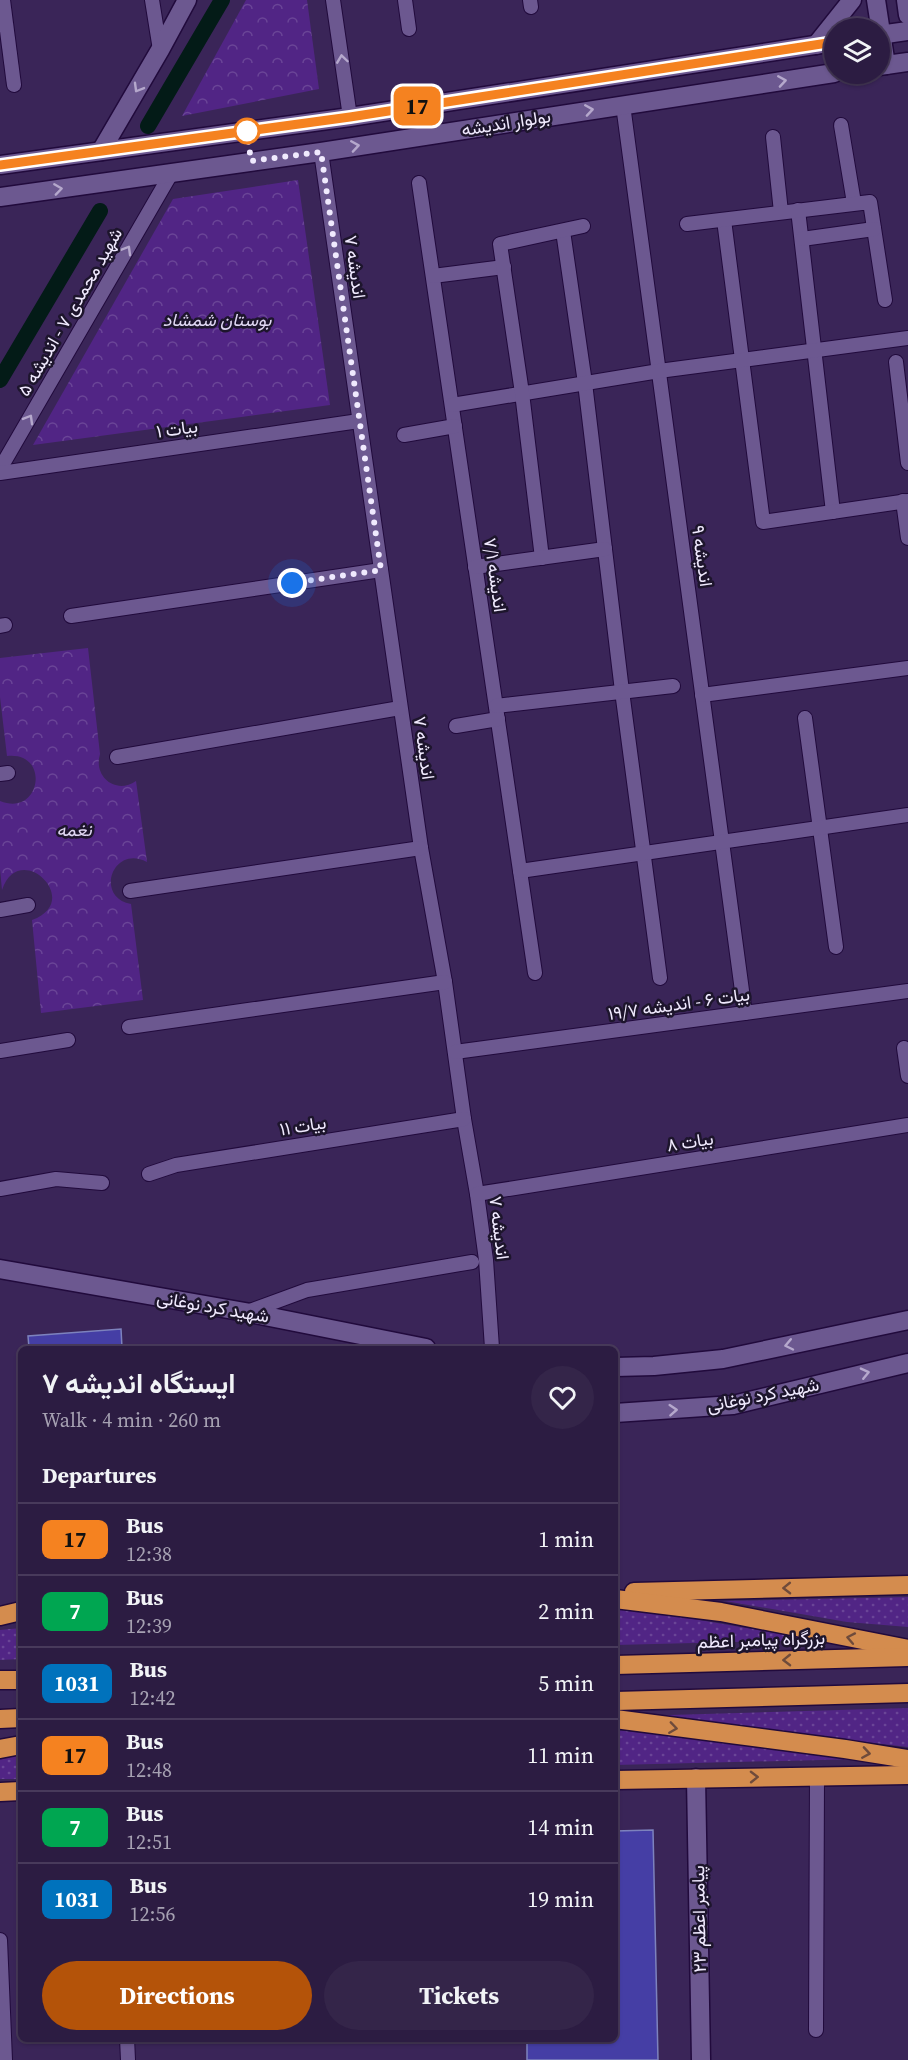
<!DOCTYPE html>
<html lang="en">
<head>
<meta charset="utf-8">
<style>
	:root { --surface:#2c1c42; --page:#342549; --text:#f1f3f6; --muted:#a6a1b2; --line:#483a5b; --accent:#b45309 }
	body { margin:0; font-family:"Source Serif 4",Vazirmatn,serif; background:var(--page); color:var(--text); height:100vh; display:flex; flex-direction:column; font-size:22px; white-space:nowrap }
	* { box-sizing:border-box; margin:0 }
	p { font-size:20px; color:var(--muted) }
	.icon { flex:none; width:33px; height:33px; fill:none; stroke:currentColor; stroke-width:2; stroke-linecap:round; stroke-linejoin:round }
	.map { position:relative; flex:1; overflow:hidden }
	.details { position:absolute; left:18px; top:1346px; width:600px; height:696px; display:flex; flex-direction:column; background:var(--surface); border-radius:9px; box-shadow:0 2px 4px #0004,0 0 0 2px var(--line) }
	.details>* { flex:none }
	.badge { padding:0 12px; border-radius:9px; font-size:21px; line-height:39px }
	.buttons { position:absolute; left:824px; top:18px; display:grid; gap:12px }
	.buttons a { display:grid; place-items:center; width:66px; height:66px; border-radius:50%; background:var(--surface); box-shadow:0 2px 4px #0004,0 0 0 2px var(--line); font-size:30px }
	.you { position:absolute; width:30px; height:30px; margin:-15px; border:4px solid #fff; border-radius:50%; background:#1a73e8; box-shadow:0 0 0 9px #1a73e833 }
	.map>.badge { position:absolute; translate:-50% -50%; box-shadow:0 0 0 3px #fff }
	h2 { padding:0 24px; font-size:22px; line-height:54px }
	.round { display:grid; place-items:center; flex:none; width:63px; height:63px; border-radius:32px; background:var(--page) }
	.overview { display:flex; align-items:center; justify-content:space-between; height:102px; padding:0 24px }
	h1 { font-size:28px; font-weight:700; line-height:45px }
	.button { display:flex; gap:12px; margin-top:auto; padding:12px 24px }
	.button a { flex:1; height:69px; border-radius:36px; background:var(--accent); color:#fff; font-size:24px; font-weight:700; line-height:69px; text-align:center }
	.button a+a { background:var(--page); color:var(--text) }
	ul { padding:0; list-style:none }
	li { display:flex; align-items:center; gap:18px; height:72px; padding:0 24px; border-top:2px solid var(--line) }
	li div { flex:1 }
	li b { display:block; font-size:22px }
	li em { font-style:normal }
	li .badge { min-width:66px; font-weight:700; text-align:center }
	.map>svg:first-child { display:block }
	.grass { fill:url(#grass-dots) }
	.park { fill:url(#park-crowns) }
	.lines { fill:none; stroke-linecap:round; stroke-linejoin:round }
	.canal { stroke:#031b17; stroke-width:16 }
	.building { fill:#453ea5; stroke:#7d82bd; stroke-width:1.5 }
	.street-casing { stroke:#210a3c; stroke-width:16 }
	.secondary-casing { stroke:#210a3c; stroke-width:21 }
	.highway-casing { stroke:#210a3c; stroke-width:21 }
	.street { stroke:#6c5890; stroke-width:14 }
	.secondary { stroke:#6c5890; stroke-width:18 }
	.highway { stroke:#d48c4e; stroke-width:18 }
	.oneway { stroke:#b5a8cc }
	.oneway2 { stroke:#6f4b3b }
	.line-casing { stroke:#fff; stroke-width:14 }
	.line { stroke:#f58220; stroke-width:9 }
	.walk { stroke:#f0eafe; stroke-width:6; stroke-dasharray:0 10.8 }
	.stop-dot { fill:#fff; stroke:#f58220; stroke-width:3 }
	.labels { text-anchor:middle; stroke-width:5; stroke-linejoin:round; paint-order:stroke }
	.street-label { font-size:18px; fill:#f0eafe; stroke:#1d152c }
	.park-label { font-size:18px; font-style:italic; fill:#e0d7f3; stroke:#1d152c }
</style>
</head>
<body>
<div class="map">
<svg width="908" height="2060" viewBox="0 0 908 2060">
	<defs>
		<pattern id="grass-dots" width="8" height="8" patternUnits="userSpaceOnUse" patternTransform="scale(1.5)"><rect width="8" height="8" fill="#512585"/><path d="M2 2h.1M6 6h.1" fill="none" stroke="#6a4597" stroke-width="1.8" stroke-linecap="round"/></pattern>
		<pattern id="park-crowns" width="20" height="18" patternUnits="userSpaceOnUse" patternTransform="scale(1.5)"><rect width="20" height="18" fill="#512585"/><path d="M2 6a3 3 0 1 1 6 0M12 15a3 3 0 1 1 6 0" fill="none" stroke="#6a4597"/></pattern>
	</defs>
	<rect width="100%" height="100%" fill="#3a2558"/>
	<g class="grass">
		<path d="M 908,1597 L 908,1627 L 847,1622 L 725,1601 Z"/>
		<path d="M 615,1609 L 664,1614 L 816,1640 L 615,1645 Z"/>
		<path d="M 21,1628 L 21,1659 L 0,1660 L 0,1630 Z"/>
		<path d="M 908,1708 L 908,1747 L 636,1716 Z"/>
		<path d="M 615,1730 L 814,1750 L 861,1759 L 615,1765 Z"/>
		<path d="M 21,1755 L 21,1779 L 0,1779 L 0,1759 Z"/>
	</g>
	<g class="park">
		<path d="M 246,0 L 307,0 L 319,89 L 182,116 Z"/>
		<path d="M 298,180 L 330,405 L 33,445 L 173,199 Z"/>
		<path d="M 88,648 L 100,754 C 93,777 116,795 136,781 L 147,862 C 113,844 94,897 131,904 L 143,1000 L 41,1013 L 32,920 C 85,901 19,838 2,890 L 0,869 L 0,801 C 41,818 51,751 7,756 L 0,697 L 0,658 Z"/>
	</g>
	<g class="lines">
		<g class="canal">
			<path d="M 148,126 L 222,0"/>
			<path d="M 0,380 L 100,211"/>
		</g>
	</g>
	<g class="building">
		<path d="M 121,1329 L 122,1348 L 29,1348 L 28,1336 Z"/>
		<path d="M 653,1830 L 658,2060 L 527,2060 L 527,2038 L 615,2038 L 615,1831 Z"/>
	</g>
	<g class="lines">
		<defs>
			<g id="street">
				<path d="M 3,0 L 14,85"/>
				<path d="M 152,0 L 160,50"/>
				<path d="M 333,0 L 350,117"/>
				<path d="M 405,0 L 409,29"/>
				<path d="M 530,0 L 531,7"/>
				<path d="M 623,105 L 745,1013"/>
				<path d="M 841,125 L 854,203"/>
				<path d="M 773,137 L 781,212"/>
				<path d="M 321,152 L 421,848 L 445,982 L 464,1119 L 477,1194 L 486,1260 L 492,1348"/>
				<path d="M 419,183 L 535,973"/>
				<path d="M 798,210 L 833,512"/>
				<path d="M 724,220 L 763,522 L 908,501"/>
				<path d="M 687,224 L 870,202 L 885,300"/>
				<path d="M 563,231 L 585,383 L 622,691 L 660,978"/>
				<path d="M 802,239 L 874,229"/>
				<path d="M 433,276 L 504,267"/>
				<path d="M 896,362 L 908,463"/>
				<path d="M 452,405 L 659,371 L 908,338"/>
				<path d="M 404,435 L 455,426"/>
				<path d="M 0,469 L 172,172"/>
				<path d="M 0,473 L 359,421"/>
				<path d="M 903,501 L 908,538"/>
				<path d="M 542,558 L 522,393 L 500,244 L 583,226"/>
				<path d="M 475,567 L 605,549"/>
				<path d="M 71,616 L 381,570"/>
				<path d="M 0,626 L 5,625"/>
				<path d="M 702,695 L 908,668"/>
				<path d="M 496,706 L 673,686"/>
				<path d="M 805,718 L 836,947"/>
				<path d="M 456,726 L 498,719"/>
				<path d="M 117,757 L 400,708"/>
				<path d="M 0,774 L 8,773"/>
				<path d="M 520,871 L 908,815"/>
				<path d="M 130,891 L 421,848"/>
				<path d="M 0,910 L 28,905"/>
				<path d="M 129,1027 L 445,982"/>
				<path d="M 904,1048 L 908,1076"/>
				<path d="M 0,1051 L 68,1040"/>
				<path d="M 455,1052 L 908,991"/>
				<path d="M 149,1174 L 176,1165 L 464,1119"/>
				<path d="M 0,1189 L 56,1179 L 102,1183"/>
				<path d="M 477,1194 L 908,1125"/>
				<path d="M 247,1312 L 307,1290 L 472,1262"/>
				<path d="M 0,1940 L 5,2060"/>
				<path d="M 816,2030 L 817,1777"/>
				<path d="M 127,2038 L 128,2060"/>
			</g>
			<g id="secondary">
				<path d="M 876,0 L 886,65"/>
				<path d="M 906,0 L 908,15"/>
				<path d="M 879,35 L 908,31"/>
				<path d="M 816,45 L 852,0"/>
				<path d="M 879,66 L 908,62"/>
				<path d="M 101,151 L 160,50 L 187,0"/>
				<path d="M 0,165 L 350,117 L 834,42"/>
				<path d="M 0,197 L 321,152 L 834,73"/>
				<path d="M 0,1269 L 245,1312 L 426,1348"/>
				<path d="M 615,1367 L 654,1366 L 723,1359 L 908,1320"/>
				<path d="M 615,1413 L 733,1405 L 908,1363"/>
				<path d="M 696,1778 L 701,2060"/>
			</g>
			<g id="highway">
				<path d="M 634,1592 L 908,1585"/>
				<path d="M 615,1599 L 721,1612 L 908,1649"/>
				<path d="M 0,1616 L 21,1611"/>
				<path d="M 615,1665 L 908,1657"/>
				<path d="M 0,1680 L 21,1680"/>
				<path d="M 615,1701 L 908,1693"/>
				<path d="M 0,1719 L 21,1718"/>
				<path d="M 615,1719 L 845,1749 L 908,1759"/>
				<path d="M 0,1749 L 21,1745"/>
				<path d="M 615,1780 L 908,1775"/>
				<path d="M 0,1792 L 21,1791"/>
			</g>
		</defs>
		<use href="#street" class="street-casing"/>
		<use href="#secondary" class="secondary-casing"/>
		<use href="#highway" class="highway-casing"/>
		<use href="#street" class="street"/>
		<use href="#secondary" class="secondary"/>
		<use href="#highway" class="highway"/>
	</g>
	<defs><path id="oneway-chevron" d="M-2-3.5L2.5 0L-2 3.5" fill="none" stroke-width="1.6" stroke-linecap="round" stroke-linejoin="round" transform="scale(1.5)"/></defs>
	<g class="oneway">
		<use href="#oneway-chevron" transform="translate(342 59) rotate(-98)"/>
		<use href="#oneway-chevron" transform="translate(782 81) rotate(-9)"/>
		<use href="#oneway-chevron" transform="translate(138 88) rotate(120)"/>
		<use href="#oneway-chevron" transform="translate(589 110) rotate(-9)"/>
		<use href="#oneway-chevron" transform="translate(355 146) rotate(-9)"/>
		<use href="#oneway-chevron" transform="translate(58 189) rotate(-8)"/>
		<use href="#oneway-chevron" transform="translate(127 250) rotate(-60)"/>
		<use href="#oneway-chevron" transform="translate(29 419) rotate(-60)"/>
		<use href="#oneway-chevron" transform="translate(789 1345) rotate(168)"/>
		<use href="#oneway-chevron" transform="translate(865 1373) rotate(-13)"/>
		<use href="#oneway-chevron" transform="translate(673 1410) rotate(-4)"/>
	</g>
	<g class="oneway2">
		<use href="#oneway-chevron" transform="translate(787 1588) rotate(179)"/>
		<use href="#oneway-chevron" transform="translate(851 1638) rotate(-169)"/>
		<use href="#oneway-chevron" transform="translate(787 1660) rotate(179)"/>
		<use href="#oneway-chevron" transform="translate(673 1728) rotate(8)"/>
		<use href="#oneway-chevron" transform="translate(866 1753) rotate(9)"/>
		<use href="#oneway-chevron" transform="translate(754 1777) rotate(-1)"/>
	</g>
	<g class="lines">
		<defs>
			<path id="line" d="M 0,165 L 350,117 L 834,42"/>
		</defs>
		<use href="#line" class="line-casing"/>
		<use href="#line" class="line"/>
		<path class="walk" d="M 247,131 L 251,161 L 321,152 L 381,570 L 292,583"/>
	</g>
	<circle class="stop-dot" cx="247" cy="131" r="12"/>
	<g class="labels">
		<g class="street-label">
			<text transform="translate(506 123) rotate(-9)" y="6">بولوار اندیشه</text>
			<text transform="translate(355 267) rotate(82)" y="6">اندیشه ۷</text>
			<text transform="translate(70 312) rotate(-60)" y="6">شهید محمدی ۷ - اندیشه ۵</text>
			<text transform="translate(177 429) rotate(-8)" y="6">بیات ۱</text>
			<text transform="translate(702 556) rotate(82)" y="6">اندیشه ۹</text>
			<text transform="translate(495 575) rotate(82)" y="6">اندیشه ۷/۱</text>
			<text transform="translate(424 748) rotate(82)" y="6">اندیشه ۷</text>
			<text transform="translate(679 1004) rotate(-8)" y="6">بیات ۶ - اندیشه ۱۹/۷</text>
			<text transform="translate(303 1126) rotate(-9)" y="6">بیات ۱۱</text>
			<text transform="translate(690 1142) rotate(-9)" y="6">بیات ۸</text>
			<text transform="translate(499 1228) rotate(83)" y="6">اندیشه ۷</text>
			<text transform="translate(213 1307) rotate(10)" y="6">شهید کرد نوغانی</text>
			<text transform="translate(763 1395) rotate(-11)" y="6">شهید کرد نوغانی</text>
			<text transform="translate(761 1640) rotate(-2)" y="6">بزرگراه پیامبر اعظم</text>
			<text transform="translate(699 1919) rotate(-91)" y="6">پیامبر اعظم ۲۳</text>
		</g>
		<g class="park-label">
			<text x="217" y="326">بوستان شمشاد</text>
			<text x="74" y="836">نغمه</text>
		</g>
	</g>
</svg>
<div class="buttons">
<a><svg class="icon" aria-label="layers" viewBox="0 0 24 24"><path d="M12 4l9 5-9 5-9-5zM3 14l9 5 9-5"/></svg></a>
</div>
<div class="you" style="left:292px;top:583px"></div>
<b class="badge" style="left:417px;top:106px;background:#f58220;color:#111">17</b>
<section class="details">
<div class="overview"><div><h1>ایستگاه اندیشه ۷</h1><p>Walk · 4 min · 260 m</p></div><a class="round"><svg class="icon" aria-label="heart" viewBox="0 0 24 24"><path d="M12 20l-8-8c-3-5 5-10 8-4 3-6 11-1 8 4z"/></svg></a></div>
<h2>Departures</h2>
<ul>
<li><span class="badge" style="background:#f58220;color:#111">17</span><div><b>Bus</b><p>12:38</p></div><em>1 min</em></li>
<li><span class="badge" style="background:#00a651;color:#fff">7</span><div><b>Bus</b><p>12:39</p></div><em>2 min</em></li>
<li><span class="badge" style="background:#0072bc;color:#fff">1031</span><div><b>Bus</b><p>12:42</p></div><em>5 min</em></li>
<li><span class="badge" style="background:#f58220;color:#111">17</span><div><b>Bus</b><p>12:48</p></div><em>11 min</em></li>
<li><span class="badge" style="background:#00a651;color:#fff">7</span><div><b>Bus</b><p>12:51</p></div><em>14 min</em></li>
<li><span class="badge" style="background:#0072bc;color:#fff">1031</span><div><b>Bus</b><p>12:56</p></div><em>19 min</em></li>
</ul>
<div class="button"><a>Directions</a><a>Tickets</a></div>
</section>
</div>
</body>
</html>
